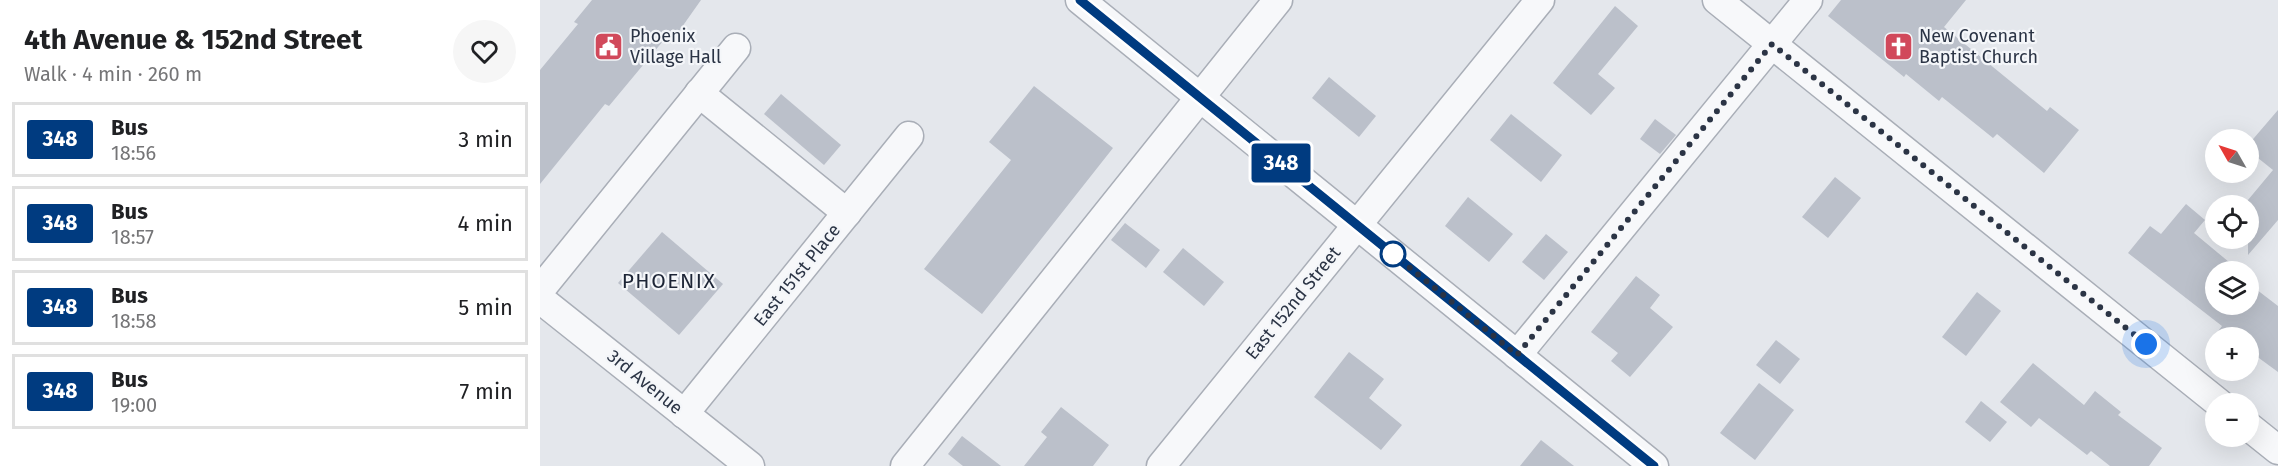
<!DOCTYPE html>
<html lang="en">
<head>
<meta charset="utf-8">
<style>
	:root { --surface:#fff; --page:#f6f6f6; --text:#202124; --muted:#757577; --line:#e0e0e0 }
	body { margin:0; font-family:"Fira Sans",sans-serif; background:var(--page); color:var(--text); height:100vh; display:flex; flex-direction:column; font-size:22px; white-space:nowrap }
	* { box-sizing:border-box; margin:0 }
	p { font-size:20px; color:var(--muted) }
	.icon { flex:none; width:33px; height:33px; fill:none; stroke:currentColor; stroke-width:2; stroke-linecap:round; stroke-linejoin:round }
	.map { position:relative; flex:1; overflow:hidden }
	.panel { display:flex; flex-direction:column; background:var(--surface); width:540px }
	.panel>* { flex:none }
	.badge { padding:0 12px; border-radius:4px; font-size:21px; line-height:39px }
	.needle { width:39px; rotate:309deg }
	.fabs { position:absolute; left:1665px; top:129px; display:grid; gap:12px }
	.fabs a { display:grid; place-items:center; width:54px; height:54px; border-radius:50%; background:var(--surface); box-shadow:0 6px 24px #0002; font-size:30px }
	.you { position:absolute; width:30px; height:30px; margin:-15px; border:4px solid #fff; border-radius:50%; background:#1a73e8; box-shadow:0 0 0 9px #1a73e833 }
	.map>.badge { position:absolute; translate:-50% -50%; box-shadow:0 0 0 3px #fff }
	.round { display:grid; place-items:center; flex:none; width:63px; height:63px; border-radius:32px; background:var(--page) }
	.summary { display:flex; align-items:center; justify-content:space-between; height:102px; padding:0 24px }
	h1 { font-size:28px; font-weight:700; line-height:45px }
	ul { padding:0; list-style:none }
	li { display:flex; align-items:center; gap:18px; height:75px; margin:0 12px 9px; padding:0 12px; border:3px solid var(--line); border-radius:0px }
	li div { flex:1 }
	li b { display:block; font-size:22px }
	li em { font-style:normal }
	li .badge { min-width:66px; font-weight:700; text-align:center }
	main { display:flex; flex:1; min-height:0 }
	.map>svg:first-child { display:block }
	.building { fill:#bbc0ca }
	.lines { fill:none; stroke-linecap:round; stroke-linejoin:round }
	.minor-casing { stroke:#a9aeb7; stroke-width:31 }
	.minor { stroke:#f7f8fa; stroke-width:28 }
	.line-casing { stroke:#fff; stroke-width:14 }
	.line { stroke:#003b80; stroke-width:9 }
	.walk { stroke:#2b3445; stroke-width:6; stroke-dasharray:0 10.8 }
	.stop-dot { fill:#fff; stroke:#003b80; stroke-width:3 }
	.labels { text-anchor:middle; stroke-width:4.5; stroke-linejoin:round; paint-order:stroke }
	.poi-label { font-size:18px; fill:#2b3445; stroke:#f4f6f9; text-anchor:start }
	.street-label { font-size:18px; fill:#2b3445; stroke:#f4f6f9 }
	.quarter-label { font-size:21px; letter-spacing:1.5px; fill:#1d2536; stroke:#f4f6f9 }
</style>
</head>
<body>
<main>
<section class="panel">
<div class="summary"><div><h1>4th Avenue &amp; 152nd Street</h1><p>Walk · 4 min · 260 m</p></div><a class="round"><svg class="icon" aria-label="heart" viewBox="0 0 24 24"><path d="M12 20l-8-8c-3-5 5-10 8-4 3-6 11-1 8 4z"/></svg></a></div>
<ul>
<li><span class="badge" style="background:#003b80;color:#fff">348</span><div><b>Bus</b><p>18:56</p></div><em>3 min</em></li>
<li><span class="badge" style="background:#003b80;color:#fff">348</span><div><b>Bus</b><p>18:57</p></div><em>4 min</em></li>
<li><span class="badge" style="background:#003b80;color:#fff">348</span><div><b>Bus</b><p>18:58</p></div><em>5 min</em></li>
<li><span class="badge" style="background:#003b80;color:#fff">348</span><div><b>Bus</b><p>19:00</p></div><em>7 min</em></li>
</ul>
</section>
<div class="map">
<svg width="1738" height="466" viewBox="0 0 1738 466">
	<rect width="100%" height="100%" fill="#e4e7ec"/>
	<g class="building">
		<path d="M 52,0 L 161,0 L 137,34 L 133,29 L 69,106 L 65,104 L 0,184 L 0,70 L 38,24 L 34,22 Z"/>
		<path d="M 1301,0 L 1426,0 L 1404,27 L 1507,111 L 1510,107 L 1539,130 L 1504,173 L 1457,134 L 1453,138 L 1402,97 L 1399,101 L 1366,74 L 1364,77 L 1288,16 Z"/>
		<path d="M 1075,6 L 1098,26 L 1058,74 L 1075,88 L 1051,115 L 1013,83 Z"/>
		<path d="M 789,77 L 836,116 L 819,137 L 772,98 Z"/>
		<path d="M 494,86 L 573,148 L 442,314 L 384,269 L 471,160 L 449,142 Z"/>
		<path d="M 241,94 L 301,145 L 284,165 L 224,114 Z"/>
		<path d="M 1738,110 L 1738,220 L 1708,255 L 1708,200 L 1733,170 L 1708,150 L 1708,145 Z"/>
		<path d="M 971,114 L 1022,155 L 1001,182 L 950,140 Z"/>
		<path d="M 1115,119 L 1136,135 L 1120,154 L 1100,139 Z"/>
		<path d="M 1295,177 L 1321,198 L 1288,238 L 1262,217 Z"/>
		<path d="M 928,197 L 973,234 L 949,262 L 905,226 Z"/>
		<path d="M 1646,204 L 1665,220 L 1654,233 L 1701,272 L 1676,272 L 1676,304 L 1708,304 L 1708,283 L 1738,306 L 1738,372 L 1708,350 L 1708,338 L 1673,338 L 1682,326 L 1588,253 L 1610,226 L 1621,234 Z"/>
		<path d="M 585,223 L 620,250 L 606,268 L 571,240 Z"/>
		<path d="M 122,232 L 183,284 L 139,335 L 78,283 Z"/>
		<path d="M 1006,234 L 1028,252 L 1004,280 L 982,262 Z"/>
		<path d="M 643,248 L 684,282 L 664,306 L 623,272 Z"/>
		<path d="M 1096,276 L 1120,295 L 1110,308 L 1133,327 L 1090,377 L 1071,361 L 1078,353 L 1051,332 Z"/>
		<path d="M 1437,292 L 1461,311 L 1426,356 L 1402,337 Z"/>
		<path d="M 1236,340 L 1260,359 L 1240,384 L 1216,365 Z"/>
		<path d="M 809,352 L 844,379 L 829,398 L 862,425 L 841,450 L 774,397 Z"/>
		<path d="M 1493,363 L 1544,405 L 1555,391 L 1581,412 L 1578,415 L 1622,448 L 1609,466 L 1570,466 L 1551,451 L 1547,455 L 1499,418 L 1491,427 L 1460,402 Z"/>
		<path d="M 1219,383 L 1254,410 L 1215,460 L 1180,433 Z"/>
		<path d="M 1441,401 L 1467,422 L 1450,442 L 1425,422 Z"/>
		<path d="M 521,407 L 569,445 L 553,466 L 484,466 L 507,437 L 501,432 Z"/>
		<path d="M 422,436 L 461,466 L 423,466 L 408,454 Z"/>
		<path d="M 1001,440 L 1034,466 L 980,466 Z"/>
	</g>
	<g class="lines">
		<defs>
			<g id="minor">
				<path d="M 540,0 L 1114,466"/>
				<path d="M 1177,0 L 1680,404"/>
				<path d="M 159,93 L 307,213"/>
				<path d="M 0,290 L 196,48"/>
				<path d="M 0,299 L 210,466"/>
				<path d="M 977,355 L 1268,0"/>
				<path d="M 144,414 L 369,136"/>
				<path d="M 1708,426 L 1738,450"/>
				<path d="M 365,466 L 738,0"/>
				<path d="M 621,466 L 1000,0"/>
			</g>
		</defs>
		<use href="#minor" class="minor-casing"/>
		<use href="#minor" class="minor"/>
	</g>
	<g class="lines">
		<defs>
			<path id="line" d="M 540,0 L 1114,466"/>
		</defs>
		<use href="#line" class="line-casing"/>
		<use href="#line" class="line"/>
		<path class="walk" d="M 853,254 L 977,355 L 1232,44 L 1606,344"/>
	</g>
	<defs>
		<symbol id="civic-square" viewBox="-11 -11 22 22"><rect x="-9" y="-9" width="18" height="18" rx="4" fill="#d1495b" stroke="#f4f6f9"/><path d="M-.6-6.5H3V-4.5H.6V-3L4-1V1h2V6H-6V1h2V-1L-.6-3ZM-1.2 2.5V6h2.4V2.5Z" fill="#fff"/></symbol>
		<symbol id="church-square" viewBox="-11 -11 22 22"><rect x="-9" y="-9" width="18" height="18" rx="4" fill="#d1495b" stroke="#f4f6f9"/><path d="M-1.2-6h2.4v3.5h3.3v2.4h-3.3V6h-2.4V-.1h-3.3v-2.4h3.3Z" fill="#fff"/></symbol>
	</defs>
	<g fill-rule="evenodd">
		<use href="#civic-square" x="52" y="30" width="33" height="33"/>
		<use href="#church-square" x="1342" y="30" width="33" height="33"/>
	</g>
	<circle class="stop-dot" cx="853" cy="254" r="12"/>
	<g class="labels">
		<g class="poi-label">
			<text x="90" y="42">Phoenix<tspan x="90" dy="21">Village Hall</tspan></text>
			<text x="1379" y="42">New Covenant<tspan x="1379" dy="21">Baptist Church</tspan></text>
		</g>
		<g class="street-label">
			<text transform="translate(257 275) rotate(-51)" y="6">East 151st Place</text>
			<text transform="translate(753 303) rotate(-51)" y="6">East 152nd Street</text>
			<text transform="translate(105 382) rotate(39)" y="6">3rd Avenue</text>
		</g>
		<g class="quarter-label">
			<text x="129" y="288">PHOENIX</text>
		</g>
	</g>
</svg>
<div class="fabs">
<a><svg class="needle" viewBox="-14 -14 28 28"><path d="M0-13l5 13h-10z" fill="#e53935"/><path d="M0 13l5-13h-10z" fill="#757577"/></svg></a>
<a><svg class="icon" aria-label="locate" viewBox="0 0 24 24"><circle cx="12" cy="12" r="6"/><path d="M12 2v4M12 18v4M2 12h4M18 12h4"/></svg></a>
<a><svg class="icon" aria-label="layers" viewBox="0 0 24 24"><path d="M12 4l9 5-9 5-9-5zM3 14l9 5 9-5"/></svg></a>
<a>+</a>
<a>−</a>
</div>
<div class="you" style="left:1606px;top:344px"></div>
<b class="badge" style="left:741px;top:163px;background:#003b80;color:#fff">348</b>
</div>
</main>
</body>
</html>
